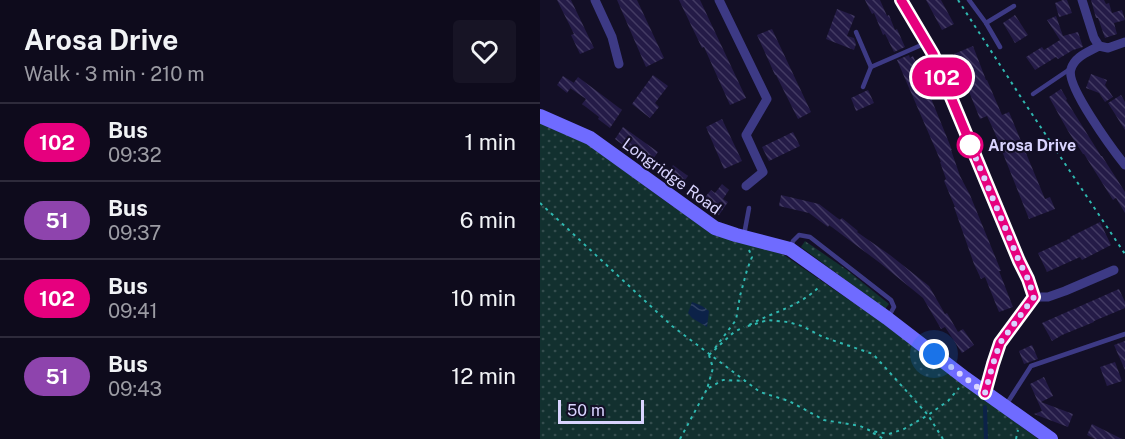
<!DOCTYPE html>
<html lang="en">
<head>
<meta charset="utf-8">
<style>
	:root { --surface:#0e0b1c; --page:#171425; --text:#f1f3f6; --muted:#9b9ba3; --line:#2e2b3b }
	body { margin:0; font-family:"Public Sans",sans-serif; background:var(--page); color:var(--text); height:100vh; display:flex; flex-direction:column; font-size:22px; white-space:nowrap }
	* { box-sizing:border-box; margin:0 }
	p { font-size:20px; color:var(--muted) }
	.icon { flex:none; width:33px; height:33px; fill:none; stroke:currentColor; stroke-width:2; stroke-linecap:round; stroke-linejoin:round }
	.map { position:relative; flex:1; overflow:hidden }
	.drawer { display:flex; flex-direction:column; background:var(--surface); width:540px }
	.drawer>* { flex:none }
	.badge { padding:0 12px; border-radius:20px; font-size:21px; line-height:39px }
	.scale { position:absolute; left:18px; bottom:15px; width:86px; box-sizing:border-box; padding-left:6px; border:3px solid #d9d4ff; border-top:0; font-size:16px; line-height:21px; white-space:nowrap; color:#d9d4ff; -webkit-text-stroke:4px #130f26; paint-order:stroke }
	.you { position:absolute; width:30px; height:30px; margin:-15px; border:4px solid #fff; border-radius:50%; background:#1a73e8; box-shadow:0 0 0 9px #1a73e833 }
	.map>.badge { position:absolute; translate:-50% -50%; box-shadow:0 0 0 3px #fff }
	.round { display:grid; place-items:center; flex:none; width:63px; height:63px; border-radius:6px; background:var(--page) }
	.head { display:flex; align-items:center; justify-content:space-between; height:102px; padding:0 24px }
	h1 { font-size:28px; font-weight:700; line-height:45px }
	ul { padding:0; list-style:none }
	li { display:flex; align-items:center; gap:18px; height:78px; padding:0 24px; border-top:2px solid var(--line) }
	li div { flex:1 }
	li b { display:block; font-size:22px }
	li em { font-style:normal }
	li .badge { min-width:66px; font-weight:700; text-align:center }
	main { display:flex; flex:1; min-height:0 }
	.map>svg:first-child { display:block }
	.grass { fill:url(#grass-dots) }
	.water { fill:url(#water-waves) }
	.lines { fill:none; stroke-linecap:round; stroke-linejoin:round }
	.stream { stroke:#0c2248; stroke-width:4 }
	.building { fill:url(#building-back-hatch) }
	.path { stroke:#2fb8b0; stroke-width:2; stroke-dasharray:3 4.5; stroke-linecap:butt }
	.lane { stroke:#3d3a85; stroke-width:4.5 }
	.street { stroke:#3d3a85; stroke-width:9 }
	.secondary { stroke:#6f6bff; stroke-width:14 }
	.line-casing { stroke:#fff; stroke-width:14 }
	.line { stroke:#e6007e; stroke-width:9 }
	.walk { stroke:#d9d4ff; stroke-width:6; stroke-dasharray:0 10.8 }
	.stop-dot { fill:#fff; stroke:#e6007e; stroke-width:3 }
	.labels { text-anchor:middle; stroke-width:4.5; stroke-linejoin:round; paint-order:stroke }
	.stop-label { font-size:16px; font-weight:bold; fill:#d9d4ff; stroke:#130f26; text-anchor:start }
	.street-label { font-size:16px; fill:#d9d4ff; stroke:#130f26 }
</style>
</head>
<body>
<main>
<section class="drawer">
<div class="head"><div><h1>Arosa Drive</h1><p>Walk · 3 min · 210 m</p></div><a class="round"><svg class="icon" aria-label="heart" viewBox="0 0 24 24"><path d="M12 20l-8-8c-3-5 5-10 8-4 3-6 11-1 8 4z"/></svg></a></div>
<ul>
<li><span class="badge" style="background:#e6007e;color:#fff">102</span><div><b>Bus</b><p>09:32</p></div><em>1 min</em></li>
<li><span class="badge" style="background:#8e44ad;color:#fff">51</span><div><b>Bus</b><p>09:37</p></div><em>6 min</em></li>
<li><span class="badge" style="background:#e6007e;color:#fff">102</span><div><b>Bus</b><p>09:41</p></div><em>10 min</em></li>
<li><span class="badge" style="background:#8e44ad;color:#fff">51</span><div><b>Bus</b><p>09:43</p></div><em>12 min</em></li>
</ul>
</section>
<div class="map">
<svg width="585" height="439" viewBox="0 0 585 439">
	<defs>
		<pattern id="grass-dots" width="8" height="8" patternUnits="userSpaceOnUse" patternTransform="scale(1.5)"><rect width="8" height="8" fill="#12302f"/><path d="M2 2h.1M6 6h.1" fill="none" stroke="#344d4e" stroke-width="1.8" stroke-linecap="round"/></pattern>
		<pattern id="water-waves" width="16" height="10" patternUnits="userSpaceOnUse" patternTransform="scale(1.5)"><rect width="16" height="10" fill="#0c2248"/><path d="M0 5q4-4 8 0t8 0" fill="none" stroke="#2f4163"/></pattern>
		<pattern id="building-back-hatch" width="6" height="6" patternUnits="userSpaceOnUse" patternTransform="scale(1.5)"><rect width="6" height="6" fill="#241b47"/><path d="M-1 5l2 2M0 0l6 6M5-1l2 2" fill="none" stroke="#433b63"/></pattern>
	</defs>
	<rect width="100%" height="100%" fill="#130f26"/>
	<g class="grass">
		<path d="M 0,123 L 49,145 L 132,206 L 171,231 L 244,255 L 344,324 L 498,439 L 0,439 Z"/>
		<path d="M 265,241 L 307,270 L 349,304 L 345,309 L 261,247 Z"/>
	</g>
	<path class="water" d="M 152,302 L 162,306 L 169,311 L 167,327 L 152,318 L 148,313 Z"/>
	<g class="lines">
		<path class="stream" d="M 445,407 L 446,439"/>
	</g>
	<g class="building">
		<path d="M 17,0 L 31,0 L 54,48 L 40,54 L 31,35 L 34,34 Z"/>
		<path d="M 77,0 L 97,0 L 124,58 L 106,67 Z"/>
		<path d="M 139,0 L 160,0 L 206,98 L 190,105 L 164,47 L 162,48 Z"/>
		<path d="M 325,0 L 340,0 L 347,16 L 349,15 L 355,30 L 357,29 L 365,47 L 354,52 L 345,34 L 343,35 L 334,13 L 332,14 Z"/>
		<path d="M 386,0 L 401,0 L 414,24 L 402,30 Z"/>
		<path d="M 523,0 L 527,0 L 532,13 L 519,17 L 515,3 Z"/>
		<path d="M 551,0 L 564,0 L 566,4 L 569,3 L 572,13 L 582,10 L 585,20 L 574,23 L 577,34 L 565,38 L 558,18 L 556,18 Z"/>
		<path d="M 297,9 L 315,16 L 307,36 L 314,38 L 316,44 L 314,50 L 286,39 Z"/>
		<path d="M 475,15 L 488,35 L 475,43 L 463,23 Z"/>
		<path d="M 516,16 L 523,36 L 538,32 L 543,47 L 533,50 L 518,59 L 516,57 L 495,70 L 486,57 L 502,47 L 504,50 L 520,40 L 507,20 Z"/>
		<path d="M 232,29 L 271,112 L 258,119 L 236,75 L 235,75 L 217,35 Z"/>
		<path d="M 433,46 L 446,80 L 447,80 L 462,115 L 469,112 L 505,199 L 510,197 L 515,209 L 489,219 L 454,131 L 447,116 L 440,119 L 414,54 Z"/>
		<path d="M 369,55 L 370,58 L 373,56 L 382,76 L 412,150 L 411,150 L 420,176 L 430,195 L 461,271 L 459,271 L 473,307 L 459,312 L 445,277 L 441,279 L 434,264 L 414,207 L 415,207 L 404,181 L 406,179 L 400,162 L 401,162 L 357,60 Z"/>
		<path d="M 551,74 L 567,80 L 565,85 L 573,97 L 565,102 L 559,93 L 546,88 Z"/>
		<path d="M 113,75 L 128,86 L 115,103 L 119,107 L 110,118 L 92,104 Z"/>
		<path d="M 23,76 L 34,83 L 27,93 L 17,85 Z"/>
		<path d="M 38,77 L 82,110 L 70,128 L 58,119 L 59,117 L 42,104 L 46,99 L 30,88 Z"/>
		<path d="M 521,89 L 527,99 L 526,100 L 561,156 L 562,156 L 585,192 L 585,213 L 576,198 L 573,200 L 544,154 L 543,154 L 528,131 L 509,97 Z"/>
		<path d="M 328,90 L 334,103 L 316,111 L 311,98 Z"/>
		<path d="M 581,95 L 585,102 L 585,130 L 568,103 Z"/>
		<path d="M 182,119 L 202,161 L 184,169 L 166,127 Z"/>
		<path d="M 83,127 L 118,152 L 111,162 L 90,146 L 88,149 L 75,139 Z"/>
		<path d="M 253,132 L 260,146 L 229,161 L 222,147 Z"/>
		<path d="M 133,165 L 148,176 L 140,187 L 126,176 Z"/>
		<path d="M 182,184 L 189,190 L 183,199 L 188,202 L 179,215 L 161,202 L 171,190 L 175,193 Z"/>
		<path d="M 241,195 L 279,204 L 300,220 L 302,218 L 318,231 L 317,232 L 350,255 L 389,286 L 405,314 L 407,313 L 418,332 L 423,329 L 434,345 L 422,353 L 405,327 L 401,329 L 383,298 L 340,263 L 289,225 L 288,227 L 269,213 L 239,206 Z"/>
		<path d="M 560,222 L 571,245 L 542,260 L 540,257 L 507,272 L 498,253 L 531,238 L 530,237 Z"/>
		<path d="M 579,289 L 585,302 L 585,308 L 554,321 L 554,322 L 522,335 L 512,341 L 502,323 Z"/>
		<path d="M 585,341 L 585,370 L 574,345 Z"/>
		<path d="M 492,345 L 498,359 L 484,364 L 479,351 Z"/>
		<path d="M 575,362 L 582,381 L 567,386 L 560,367 Z"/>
		<path d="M 504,377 L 513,396 L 501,402 L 533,414 L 528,427 L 494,414 L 502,411 L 490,384 Z"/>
		<path d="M 552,424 L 582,439 L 555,439 L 547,435 Z"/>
	</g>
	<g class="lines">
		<g class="path">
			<path d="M 418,0 L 486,105 L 585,254"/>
			<path d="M 0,203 L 132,326 L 220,392 L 249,401 L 284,420 L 320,426 L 331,431 L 349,434 L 364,429 L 388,415 L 333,354 L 283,337 L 262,326 L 248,322 L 228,320 L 205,327"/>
			<path d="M 209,325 C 235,311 259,307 280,286"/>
			<path d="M 175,348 L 196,320 L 200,296 L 207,270 L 212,257 L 209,250"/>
			<path d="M 169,355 L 194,332 L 204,327"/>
			<path d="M 169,355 L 173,368 L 167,389 L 183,380 L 205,381"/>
			<path d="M 333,433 L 344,439"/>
			<path d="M 140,439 L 167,389"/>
			<path d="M 403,439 L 388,415 L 408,401 L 419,388"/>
			<path d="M 476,439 L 478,430"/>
		</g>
		<g class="lane">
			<path d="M 429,0 L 446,23 L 460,47"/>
			<path d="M 446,23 L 474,6"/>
			<path d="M 316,32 L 331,67 L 386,43"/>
			<path d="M 323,87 L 331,67"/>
			<path d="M 493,94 L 530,69"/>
			<path d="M 204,235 L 209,208"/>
			<path d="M 250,249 L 253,241 L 259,235 L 270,237 L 351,300 L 354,307 L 349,316"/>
			<path d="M 466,405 L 491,366 L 585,334"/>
		</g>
		<g class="street">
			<path d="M 55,0 L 72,37 L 79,64"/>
			<path d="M 179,0 L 227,99 L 206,135 L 223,172 L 206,186"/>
			<path d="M 361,0 L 393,54 L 479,261 L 488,279 L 494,297 L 460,343 L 453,364 L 445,393"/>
			<path d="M 542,0 L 554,38 L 559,46"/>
			<path d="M 585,42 L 568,48 L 559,46 C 549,52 535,56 531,69 C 525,85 573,150 585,165"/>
			<path d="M 494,297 L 508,297 L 525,291 L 574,270"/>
		</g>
		<path class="secondary" d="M 0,116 L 50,138 L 175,228 L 196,235 L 250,249 L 347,318 L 425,378 L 511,439"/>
	</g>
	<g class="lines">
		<defs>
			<path id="line" d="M 361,0 L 393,54 L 479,261 L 488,279 L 494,297 L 460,343 L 453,364 L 445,393"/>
		</defs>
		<use href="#line" class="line-casing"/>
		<use href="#line" class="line"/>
		<path class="walk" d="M 394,354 L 445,393 L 453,364 L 460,343 L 494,297 L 488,279 L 479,261 L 427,137 L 430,145"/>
	</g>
	<circle class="stop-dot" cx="430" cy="145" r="12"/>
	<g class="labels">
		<g class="stop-label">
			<text x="448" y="151">Arosa Drive</text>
		</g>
		<g class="street-label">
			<text transform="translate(132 176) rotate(36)" y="6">Longridge Road</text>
		</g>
	</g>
</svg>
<div class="scale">50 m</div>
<div class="you" style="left:394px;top:354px"></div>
<b class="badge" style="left:402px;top:77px;background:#e6007e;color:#fff">102</b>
</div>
</main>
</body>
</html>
